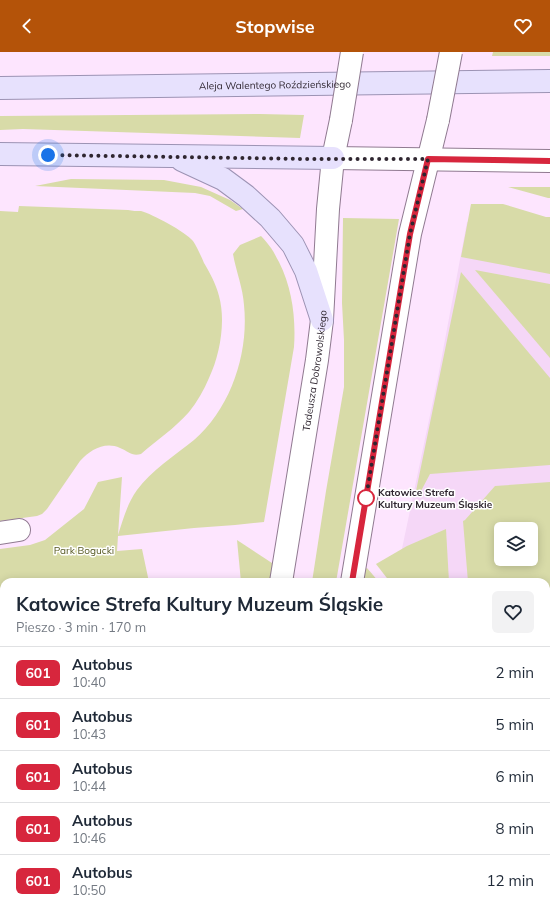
<!DOCTYPE html>
<html lang="pl">
<head>
<meta charset="utf-8">
<style>
	:root { --surface:#fff; --page:#f2f2f3; --text:#1f2937; --muted:#747a83; --line:#e0e1e3; --accent:#b45309 }
	body { margin:0; font-family:Mulish,sans-serif; background:var(--page); color:var(--text); height:100vh; display:flex; flex-direction:column; font-size:15px; white-space:nowrap }
	* { box-sizing:border-box; margin:0 }
	p { font-size:13px; color:var(--muted) }
	.icon { flex:none; width:22px; height:22px; fill:none; stroke:currentColor; stroke-width:2; stroke-linecap:round; stroke-linejoin:round }
	.map { position:relative; flex:1; overflow:hidden }
	.drawer { position:absolute; left:0px; top:526px; width:550px; height:336px; display:flex; flex-direction:column; background:var(--surface); border-radius:12px 12px 0 0; box-shadow:0 2px 10px #0003 }
	.drawer>* { flex:none }
	.badge { padding:0 8px; border-radius:6px; font-size:14px; line-height:26px }
	.controls { position:absolute; left:494px; top:470px; display:grid; gap:8px }
	.controls a { display:grid; place-items:center; width:44px; height:44px; border-radius:6px; background:var(--surface); box-shadow:0 2px 10px #0003; font-size:20px }
	.you { position:absolute; width:20px; height:20px; margin:-10px; border:3px solid #fff; border-radius:50%; background:#1a73e8; box-shadow:0 0 0 6px #1a73e833 }
	.map>.badge { position:absolute; translate:-50% -50%; box-shadow:0 0 0 2px #fff }
	.round { display:grid; place-items:center; flex:none; width:42px; height:42px; border-radius:6px; background:var(--page) }
	.overview { display:flex; align-items:center; justify-content:space-between; height:68px; padding:0 16px }
	h1 { font-size:19px; font-weight:700; line-height:30px }
	ul { padding:0; list-style:none }
	li { display:flex; align-items:center; gap:12px; height:52px; padding:0 16px; border-top:1px solid var(--line) }
	li div { flex:1 }
	li b { display:block; font-size:15px }
	li em { font-style:normal }
	li .badge { min-width:44px; font-weight:700; text-align:center }
	header { display:flex; justify-content:space-between; align-items:center; height:52px; padding:0 16px; background:var(--accent); color:#fff; font-size:18px; font-weight:700 }
	.map>svg:first-child { display:block }
	.built { fill:#f5d7f7; fill-rule:evenodd }
	.green { fill:#d8dba8; fill-rule:evenodd }
	.lines { fill:none; stroke-linecap:round; stroke-linejoin:round }
	.minor-casing { stroke:#907a91; stroke-width:24 }
	.tertiary-casing { stroke:#907a91; stroke-width:24 }
	.secondary-casing { stroke:#907a91; stroke-width:24 }
	.primary-casing { stroke:#9c93b4; stroke-width:24 }
	.minor { stroke:#fff; stroke-width:22 }
	.tertiary { stroke:#fff; stroke-width:22 }
	.secondary { stroke:#fff; stroke-width:22 }
	.primary { stroke:#e7e1fd; stroke-width:22 }
	.tertiary-bridge-casing { stroke:#907a91; stroke-width:24; stroke-linecap:butt }
	.tertiary-bridge { stroke:#fff; stroke-width:22 }
	.line-casing { stroke:#fff; stroke-width:9 }
	.line { stroke:#d7263d; stroke-width:6 }
	.walk { stroke:#2f2630; stroke-width:4; stroke-dasharray:0 7.2 }
	.stop-dot { fill:#fff; stroke:#d7263d; stroke-width:2 }
	.labels { text-anchor:middle; stroke-width:3; stroke-linejoin:round; paint-order:stroke }
	.street-label { font-size:10px; fill:#2f2630; stroke:#fff }
	.stop-label { font-size:10px; font-weight:bold; fill:#2f2630; stroke:#fff; text-anchor:start }
	.park-label { font-size:10px; fill:#54561f; stroke:#fff }
</style>
</head>
<body>
<header><svg class="icon" aria-label="back" viewBox="0 0 24 24"><path d="M15 5l-7 7 7 7"/></svg>Stopwise<svg class="icon" aria-label="heart" viewBox="0 0 24 24"><path d="M12 20l-8-8c-3-5 5-10 8-4 3-6 11-1 8 4z"/></svg></header>
<div class="map">
<svg width="550" height="862" viewBox="0 0 550 862">
	<rect width="100%" height="100%" fill="#fde5fe"/>
	<path class="built" d="M 467,170 L 550,170 L 550,862 L 370,862 L 370,858 L 546,858 L 546,530 L 395,530 L 438,325 ZM 501,477 L 531,477 L 531,507 L 501,507 Z"/>
	<g class="green">
		<path d="M 493,0 L 550,0 L 550,4 L 492,4 Z"/>
		<path d="M 260,62 L 304,63 L 300,86 L 23,77 L 0,78 L 0,64 Z"/>
		<path d="M 71,127 L 164,128 L 201,135 L 230,148 L 243,157 L 236,159 L 210,144 L 195,141 L 35,134 Z"/>
		<path d="M 508,135 L 550,135 L 550,146 L 548,146 Z"/>
		<path d="M 471,152 L 503,152 L 546,165 L 550,165 L 550,222 L 461,205 Z"/>
		<path d="M 19,154 L 128,158 C 132,159 137,159 141,159 C 152,162 186,180 193,189 C 197,195 201,204 204,211 C 210,221 216,232 219,244 C 226,269 220,303 209,326 C 204,338 197,350 189,360 C 175,376 157,388 141,402 C 132,405 128,399 120,396 C 105,389 90,398 80,409 L 47,457 L 42,462 L 37,464 L 0,469 L 0,159 L 18,160 Z"/>
		<path d="M 343,166 L 399,167 L 336,530 L 312,530 L 326,439 L 344,335 L 344,288 L 342,251 Z"/>
		<path d="M 261,184 C 265,188 268,192 271,196 C 274,200 276,205 279,210 C 292,236 296,265 294,295 L 264,470 L 235,473 L 194,476 L 118,484 L 117,499 L 142,497 L 149,530 L 4,530 L 4,858 L 233,858 L 233,862 L 0,862 L 0,497 L 30,493 L 45,488 L 84,457 L 98,430 L 122,425 L 118,483 C 123,468 127,452 137,438 C 151,419 175,403 194,388 C 231,356 249,301 244,253 C 243,236 236,219 233,202 L 240,193 Z"/>
		<path d="M 475,218 L 550,232 L 550,306 Z"/>
		<path d="M 461,220 L 550,326 L 550,413 L 430,422 L 421,439 L 416,439 Z"/>
		<path d="M 550,430 L 550,536 L 546,536 L 546,530 L 468,530 L 463,469 L 465,468 L 495,434 ZM 501,477 L 531,477 L 531,507 L 501,507 Z"/>
		<path d="M 446,477 L 449,530 L 390,530 L 376,512 L 407,494 Z"/>
		<path d="M 237,488 L 301,530 L 241,530 Z"/>
		<path d="M 367,516 L 379,530 L 345,530 Z"/>
		<path d="M 547,591 L 550,591 L 550,619 L 546,618 L 546,609 L 548,609 Z"/>
		<path d="M 550,656 L 550,686 L 546,686 L 546,657 Z"/>
		<rect x="546" y="741" width="4" height="42"/>
		<rect x="359" y="858" width="138" height="4"/>
	</g>
	<g class="lines">
		<defs>
			<path id="minor" d="M 0,481 L 19,478"/>
			<g id="tertiary">
				<path id="s1" d="M 281,530 L 317,308 L 322,268 L 328,157 L 333,106 L 341,68"/>
				<path d="M 352,530 L 410,182 L 438,68"/>
				<path d="M 268,858 L 268,862"/>
				<path d="M 328,858 L 328,862"/>
			</g>
			<path id="secondary" d="M 333,106 L 550,109"/>
			<g id="primary">
				<path id="s2" d="M 0,36 L 550,29"/>
				<path d="M 0,102 L 333,106"/>
				<path d="M 182,108 L 223,127 L 246,144 L 270,166 L 293,193 L 306,219 L 322,268"/>
			</g>
		</defs>
		<use href="#minor" class="minor-casing"/>
		<use href="#tertiary" class="tertiary-casing"/>
		<use href="#secondary" class="secondary-casing"/>
		<use href="#primary" class="primary-casing"/>
		<use href="#minor" class="minor"/>
		<use href="#tertiary" class="tertiary"/>
		<use href="#secondary" class="secondary"/>
		<use href="#primary" class="primary"/>
		<defs>
			<g id="tertiary-bridge">
				<path d="M 341,68 L 352,0"/>
				<path d="M 438,68 L 451,0"/>
			</g>
		</defs>
		<use href="#tertiary-bridge" class="tertiary-bridge-casing"/>
		<use href="#tertiary-bridge" class="tertiary-bridge"/>
	</g>
	<g class="lines">
		<defs>
			<path id="line" d="M 352,530 L 410,182 L 428,107 L 550,109"/>
		</defs>
		<use href="#line" class="line-casing"/>
		<use href="#line" class="line"/>
		<path class="walk" d="M 48,103 L 308,107 L 428,107 L 410,182 L 366,446"/>
	</g>
	<circle class="stop-dot" cx="366" cy="446" r="8"/>
	<g class="labels">
		<g class="street-label">
			<text dy="4" stroke="none"><textPath href="#s2" startOffset="275">Aleja Walentego Roździeńskiego</textPath></text>
			<text dy="4" stroke="none"><textPath href="#s1" startOffset="214">Tadeusza Dobrowolskiego</textPath></text>
		</g>
		<g class="stop-label">
			<text x="378" y="444">Katowice Strefa<tspan x="378" dy="12">Kultury Muzeum Śląskie</tspan></text>
		</g>
		<g class="park-label">
			<text x="84" y="502">Park Bogucki</text>
		</g>
	</g>
</svg>
<div class="controls">
<a><svg class="icon" aria-label="layers" viewBox="0 0 24 24"><path d="M12 4l9 5-9 5-9-5zM3 14l9 5 9-5"/></svg></a>
</div>
<div class="you" style="left:48px;top:103px"></div>
<section class="drawer">
<div class="overview"><div><h1>Katowice Strefa Kultury Muzeum Śląskie</h1><p>Pieszo · 3 min · 170 m</p></div><a class="round"><svg class="icon" aria-label="heart" viewBox="0 0 24 24"><path d="M12 20l-8-8c-3-5 5-10 8-4 3-6 11-1 8 4z"/></svg></a></div>
<ul>
<li><span class="badge" style="background:#d7263d;color:#fff">601</span><div><b>Autobus</b><p>10:40</p></div><em>2 min</em></li>
<li><span class="badge" style="background:#d7263d;color:#fff">601</span><div><b>Autobus</b><p>10:43</p></div><em>5 min</em></li>
<li><span class="badge" style="background:#d7263d;color:#fff">601</span><div><b>Autobus</b><p>10:44</p></div><em>6 min</em></li>
<li><span class="badge" style="background:#d7263d;color:#fff">601</span><div><b>Autobus</b><p>10:46</p></div><em>8 min</em></li>
<li><span class="badge" style="background:#d7263d;color:#fff">601</span><div><b>Autobus</b><p>10:50</p></div><em>12 min</em></li>
</ul>
</section>
</div>
</body>
</html>
